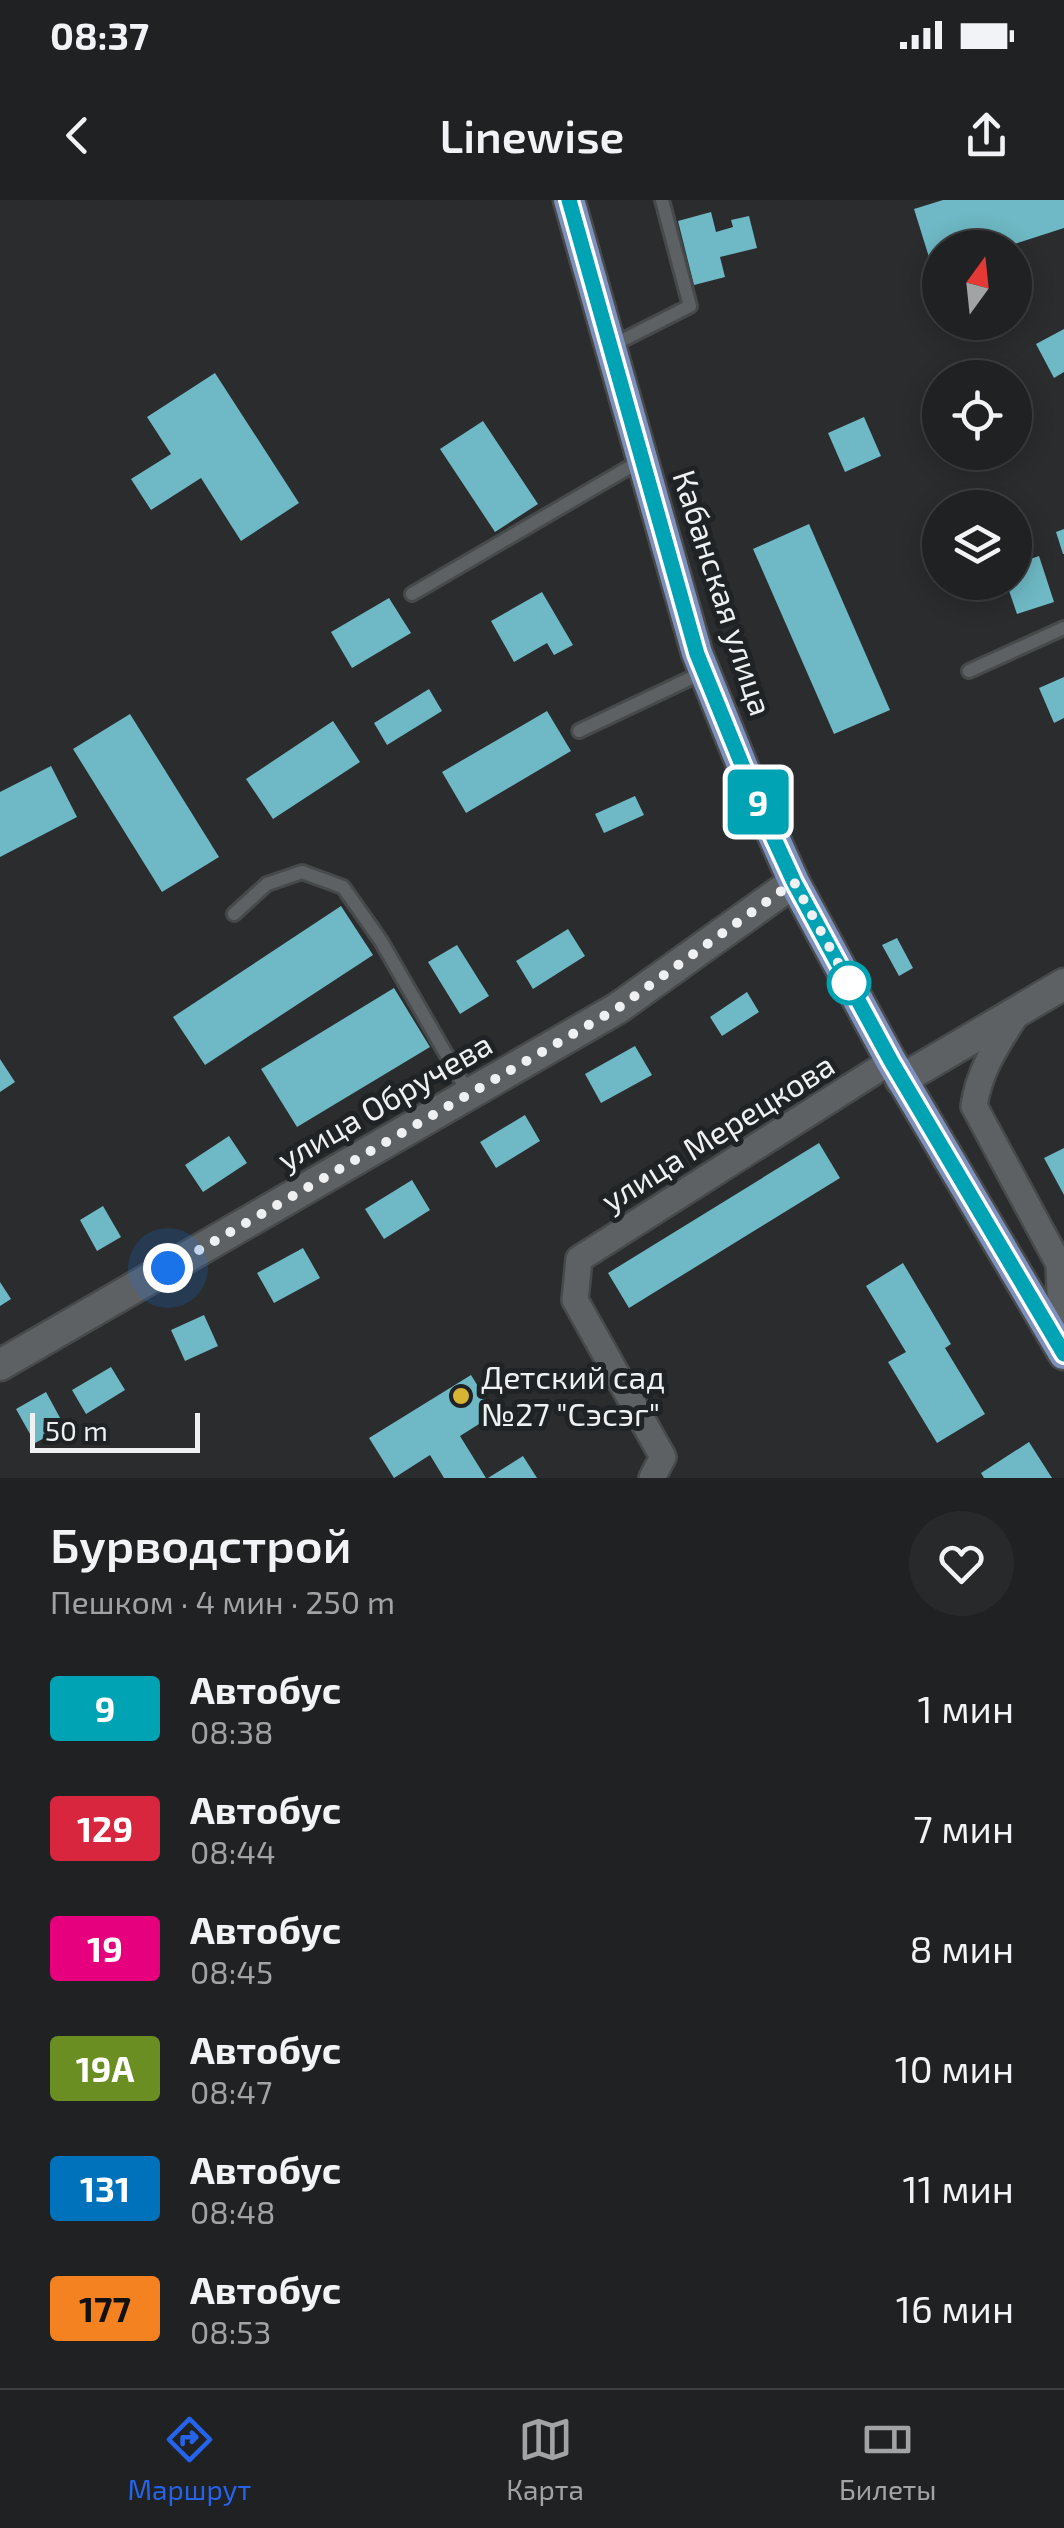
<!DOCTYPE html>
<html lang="ru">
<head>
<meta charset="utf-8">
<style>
	:root { --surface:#202122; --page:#28292a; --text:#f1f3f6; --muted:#a2a3a5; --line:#3d3e40; --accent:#2563eb }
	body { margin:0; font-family:"Exo 2",sans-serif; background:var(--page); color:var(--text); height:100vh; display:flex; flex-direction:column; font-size:38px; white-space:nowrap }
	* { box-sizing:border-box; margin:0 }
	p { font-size:32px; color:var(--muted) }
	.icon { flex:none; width:55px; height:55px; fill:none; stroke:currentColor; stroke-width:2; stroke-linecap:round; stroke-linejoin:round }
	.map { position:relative; height:1278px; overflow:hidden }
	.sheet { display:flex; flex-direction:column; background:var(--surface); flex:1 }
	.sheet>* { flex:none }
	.badge { padding:0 20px; border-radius:8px; font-size:35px; line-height:65px }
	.needle { width:65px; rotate:15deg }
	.controls { position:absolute; left:922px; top:30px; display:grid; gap:20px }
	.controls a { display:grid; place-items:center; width:110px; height:110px; border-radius:50%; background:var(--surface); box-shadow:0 5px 25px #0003,0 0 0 2px var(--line); font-size:50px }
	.scale { position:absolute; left:30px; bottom:25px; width:170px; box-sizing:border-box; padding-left:10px; border:5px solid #eef0f1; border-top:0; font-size:28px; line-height:35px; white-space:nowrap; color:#eef0f1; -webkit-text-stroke:8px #202325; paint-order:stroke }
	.you { position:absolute; width:50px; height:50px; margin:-25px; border:8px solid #fff; border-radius:50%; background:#1a73e8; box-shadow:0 0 0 15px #1a73e833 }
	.map>.badge { position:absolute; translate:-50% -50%; box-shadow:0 0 0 5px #fff }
	.round { display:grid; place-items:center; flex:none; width:105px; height:105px; border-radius:52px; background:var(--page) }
	.summary { display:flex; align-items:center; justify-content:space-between; height:170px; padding:0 50px }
	h1 { font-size:48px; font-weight:600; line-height:75px }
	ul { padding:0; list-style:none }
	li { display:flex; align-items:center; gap:30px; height:120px; padding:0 50px }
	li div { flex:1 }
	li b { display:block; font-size:38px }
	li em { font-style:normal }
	li .badge { min-width:110px; font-weight:700; text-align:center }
	.status { display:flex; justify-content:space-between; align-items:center; height:70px; padding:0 50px; background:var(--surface); direction:ltr }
	.status svg { height:28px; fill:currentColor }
	header { display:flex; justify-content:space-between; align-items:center; height:130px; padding:0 50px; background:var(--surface); font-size:45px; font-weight:600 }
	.tab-bar { display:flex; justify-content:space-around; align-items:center; height:140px; border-top:2px solid var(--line); background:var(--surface); font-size:28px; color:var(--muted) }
	.tab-bar a { display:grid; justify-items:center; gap:5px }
	.tab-bar .active { color:var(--accent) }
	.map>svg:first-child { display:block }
	.building { fill:#6eb9c5 }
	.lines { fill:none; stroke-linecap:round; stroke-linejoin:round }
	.lane-casing { stroke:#474a4b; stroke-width:18 }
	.street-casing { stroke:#474a4b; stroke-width:30 }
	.secondary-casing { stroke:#474a4b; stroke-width:35 }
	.primary-casing { stroke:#474a4b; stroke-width:35 }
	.lane { stroke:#5e6164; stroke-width:12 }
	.street { stroke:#5e6164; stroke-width:25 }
	.secondary { stroke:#5e6164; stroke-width:30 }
	.primary { stroke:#7e91bc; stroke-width:30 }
	.line-casing { stroke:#fff; stroke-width:22 }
	.line { stroke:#00a3b4; stroke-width:15 }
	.walk { stroke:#eef0f1; stroke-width:10; stroke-dasharray:0 18 }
	.stop-dot { fill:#fff; stroke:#00a3b4; stroke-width:5 }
	.poi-dot { fill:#d8b434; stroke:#202325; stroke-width:4 }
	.labels { text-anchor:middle; stroke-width:10; stroke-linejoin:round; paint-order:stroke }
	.street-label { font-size:32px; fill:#eef0f1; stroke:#202325 }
	.poi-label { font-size:32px; fill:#eef0f1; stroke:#202325; text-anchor:start }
</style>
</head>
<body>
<div class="status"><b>08:37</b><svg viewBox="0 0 49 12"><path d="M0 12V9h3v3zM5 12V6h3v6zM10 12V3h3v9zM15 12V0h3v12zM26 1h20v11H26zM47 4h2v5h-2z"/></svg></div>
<header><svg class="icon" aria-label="back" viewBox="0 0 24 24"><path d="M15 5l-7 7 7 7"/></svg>Linewise<svg class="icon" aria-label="share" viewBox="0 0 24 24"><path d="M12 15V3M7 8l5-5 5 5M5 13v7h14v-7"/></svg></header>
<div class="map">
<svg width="1064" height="1278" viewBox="0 0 1064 1278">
	<rect width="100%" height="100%" fill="#2a2c2e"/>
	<g class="building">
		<path d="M 943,0 L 1064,0 L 1064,28 L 1002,48 L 940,48 L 940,67 L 933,70 L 914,9 Z"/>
		<path d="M 711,12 L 716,32 L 733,27 L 731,20 L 749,16 L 757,48 L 720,57 L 725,77 L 694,85 L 678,21 Z"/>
		<path d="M 1064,129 L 1064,172 L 1054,178 L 1036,144 Z"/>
		<path d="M 215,173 L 299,303 L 241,341 L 201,278 L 151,310 L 131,279 L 171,254 L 147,217 Z"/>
		<path d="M 864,217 L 881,256 L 845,272 L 828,233 Z"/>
		<path d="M 483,221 L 538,304 L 495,332 L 440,249 Z"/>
		<path d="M 809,324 L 890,510 L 834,534 L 753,349 Z"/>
		<path d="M 1064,329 L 1064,354 L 1063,354 L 1056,332 Z"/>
		<path d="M 1039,356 L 1054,402 L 1017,414 L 1006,382 L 1015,382 L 1015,364 Z"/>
		<path d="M 542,392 L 573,445 L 554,455 L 547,443 L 514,462 L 491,421 Z"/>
		<path d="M 389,398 L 411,433 L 352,468 L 331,432 Z"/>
		<path d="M 1064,477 L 1064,518 L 1054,523 L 1039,488 Z"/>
		<path d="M 429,489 L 442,511 L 387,545 L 374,523 Z"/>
		<path d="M 547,511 L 571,551 L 466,613 L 442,572 Z"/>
		<path d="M 130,514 L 219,657 L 162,692 L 73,549 Z"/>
		<path d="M 333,521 L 360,562 L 273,619 L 246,579 Z"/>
		<path d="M 51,566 L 77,617 L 0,657 L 0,592 Z"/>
		<path d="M 635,596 L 644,615 L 604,633 L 595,614 Z"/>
		<path d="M 341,706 L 373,755 L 205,865 L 173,817 Z"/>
		<path d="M 568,729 L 585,756 L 533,789 L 516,761 Z"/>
		<path d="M 897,738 L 913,768 L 899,776 L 882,745 Z"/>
		<path d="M 457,745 L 489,796 L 460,814 L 428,762 Z"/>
		<path d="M 394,788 L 430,847 L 297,927 L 261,869 Z"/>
		<path d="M 747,792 L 759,812 L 722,836 L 710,817 Z"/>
		<path d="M 635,846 L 652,875 L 601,903 L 585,874 Z"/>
		<path d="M 0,859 L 15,882 L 0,892 Z"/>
		<path d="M 525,915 L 540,941 L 496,968 L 480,942 Z"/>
		<path d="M 229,936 L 247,963 L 203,992 L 185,965 Z"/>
		<path d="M 819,943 L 840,978 L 629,1108 L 608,1073 Z"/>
		<path d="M 1064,948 L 1064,995 L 1044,958 Z"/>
		<path d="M 412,980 L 430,1010 L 384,1039 L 365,1009 Z"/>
		<path d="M 103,1006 L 121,1037 L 97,1051 L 80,1020 Z"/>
		<path d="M 303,1048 L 320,1078 L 274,1103 L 257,1073 Z"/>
		<path d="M 903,1063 L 951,1144 L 945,1148 L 985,1214 L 937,1243 L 888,1162 L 906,1152 L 866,1086 Z"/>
		<path d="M 0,1082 L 11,1099 L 0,1106 Z"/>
		<path d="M 204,1115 L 218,1146 L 185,1161 L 171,1130 Z"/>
		<path d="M 111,1167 L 125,1190 L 86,1214 L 72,1190 Z"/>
		<path d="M 471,1175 L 495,1214 L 460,1236 L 486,1278 L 444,1278 L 430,1255 L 394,1278 L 369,1238 Z"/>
		<path d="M 46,1192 L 65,1227 L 35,1243 L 16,1209 Z"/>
		<path d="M 1029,1242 L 1052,1278 L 984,1278 L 981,1273 Z"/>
		<path d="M 523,1256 L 537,1278 L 488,1278 Z"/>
	</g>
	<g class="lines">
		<defs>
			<g id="lane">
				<path d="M 613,145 L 690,106 L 662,0"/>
				<path d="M 412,394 L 640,261"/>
				<path d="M 969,471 L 1064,428"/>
				<path d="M 579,531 L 704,472"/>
				<path d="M 234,714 L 267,684 L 302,672 L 343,687 L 381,741 L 469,894"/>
			</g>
			<g id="street">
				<path d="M 1017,813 C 998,843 979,870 974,906 L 1059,1064 L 1062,1151"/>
				<path d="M 652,1278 L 663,1257 L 575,1100 L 579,1059 L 891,861"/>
			</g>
			<g id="secondary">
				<path d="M 901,880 L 1064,784"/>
				<path d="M 0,1165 L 618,808 L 794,682"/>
			</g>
			<path id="primary" d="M 569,0 L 697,453 L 746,575 L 794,682 L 891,861 L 1064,1154"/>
		</defs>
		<use href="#lane" class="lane-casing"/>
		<use href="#street" class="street-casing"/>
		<use href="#secondary" class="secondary-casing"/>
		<use href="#primary" class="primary-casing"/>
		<use href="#lane" class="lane"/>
		<use href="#street" class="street"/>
		<use href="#secondary" class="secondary"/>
		<use href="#primary" class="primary"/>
	</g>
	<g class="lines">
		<defs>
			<path id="line" d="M 569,0 L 697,454 L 758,604 L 794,682 L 891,861 L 1064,1154"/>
		</defs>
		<use href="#line" class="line-casing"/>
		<use href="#line" class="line"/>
		<path class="walk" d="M 168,1068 L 618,808 L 794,682 L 849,783"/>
	</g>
	<circle class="stop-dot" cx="849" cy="783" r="20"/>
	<circle class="poi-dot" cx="461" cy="1196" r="10"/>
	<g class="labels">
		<g class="street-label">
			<text transform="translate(722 393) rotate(72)" y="11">Кабанская улица</text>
			<text transform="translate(385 902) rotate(-30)" y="11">улица Обручева</text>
			<text transform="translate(718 933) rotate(-32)" y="11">улица Мерецкова</text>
		</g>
		<g class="poi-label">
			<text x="481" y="1189">Детский сад<tspan x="481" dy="37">№27 "Сэсэг"</tspan></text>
		</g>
	</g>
</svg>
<div class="controls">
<a><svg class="needle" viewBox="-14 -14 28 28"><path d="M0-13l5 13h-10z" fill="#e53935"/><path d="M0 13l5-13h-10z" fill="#a2a3a5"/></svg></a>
<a><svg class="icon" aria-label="locate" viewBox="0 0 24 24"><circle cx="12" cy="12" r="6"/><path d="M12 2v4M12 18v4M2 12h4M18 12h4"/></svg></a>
<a><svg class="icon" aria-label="layers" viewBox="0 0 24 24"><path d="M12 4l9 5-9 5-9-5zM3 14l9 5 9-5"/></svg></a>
</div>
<div class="scale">50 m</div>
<div class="you" style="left:168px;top:1068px"></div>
<b class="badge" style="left:758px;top:602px;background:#00a3b4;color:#fff">9</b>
</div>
<section class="sheet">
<div class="summary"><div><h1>Бурводстрой</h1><p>Пешком · 4 мин · 250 m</p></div><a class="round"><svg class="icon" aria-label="heart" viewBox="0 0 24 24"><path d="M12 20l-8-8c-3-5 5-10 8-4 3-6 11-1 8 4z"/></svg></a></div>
<ul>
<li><span class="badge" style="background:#00a3b4;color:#fff">9</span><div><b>Автобус</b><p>08:38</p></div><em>1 мин</em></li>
<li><span class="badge" style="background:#d7263d;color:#fff">129</span><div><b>Автобус</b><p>08:44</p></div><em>7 мин</em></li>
<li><span class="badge" style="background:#e6007e;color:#fff">19</span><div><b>Автобус</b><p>08:45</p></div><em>8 мин</em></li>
<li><span class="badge" style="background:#6b8e23;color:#fff">19А</span><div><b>Автобус</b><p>08:47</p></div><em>10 мин</em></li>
<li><span class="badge" style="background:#0072bc;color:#fff">131</span><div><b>Автобус</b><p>08:48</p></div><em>11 мин</em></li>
<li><span class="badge" style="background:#f58220;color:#111">177</span><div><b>Автобус</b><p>08:53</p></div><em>16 мин</em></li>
</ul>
</section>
<nav class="tab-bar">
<a class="active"><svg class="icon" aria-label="directions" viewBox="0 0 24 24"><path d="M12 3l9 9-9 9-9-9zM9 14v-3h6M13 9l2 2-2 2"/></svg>Маршрут</a>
<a><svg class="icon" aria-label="map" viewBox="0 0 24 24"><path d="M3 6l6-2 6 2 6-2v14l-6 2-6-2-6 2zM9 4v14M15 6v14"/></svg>Карта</a>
<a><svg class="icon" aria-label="tickets" viewBox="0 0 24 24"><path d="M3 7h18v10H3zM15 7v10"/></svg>Билеты</a>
</nav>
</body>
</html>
